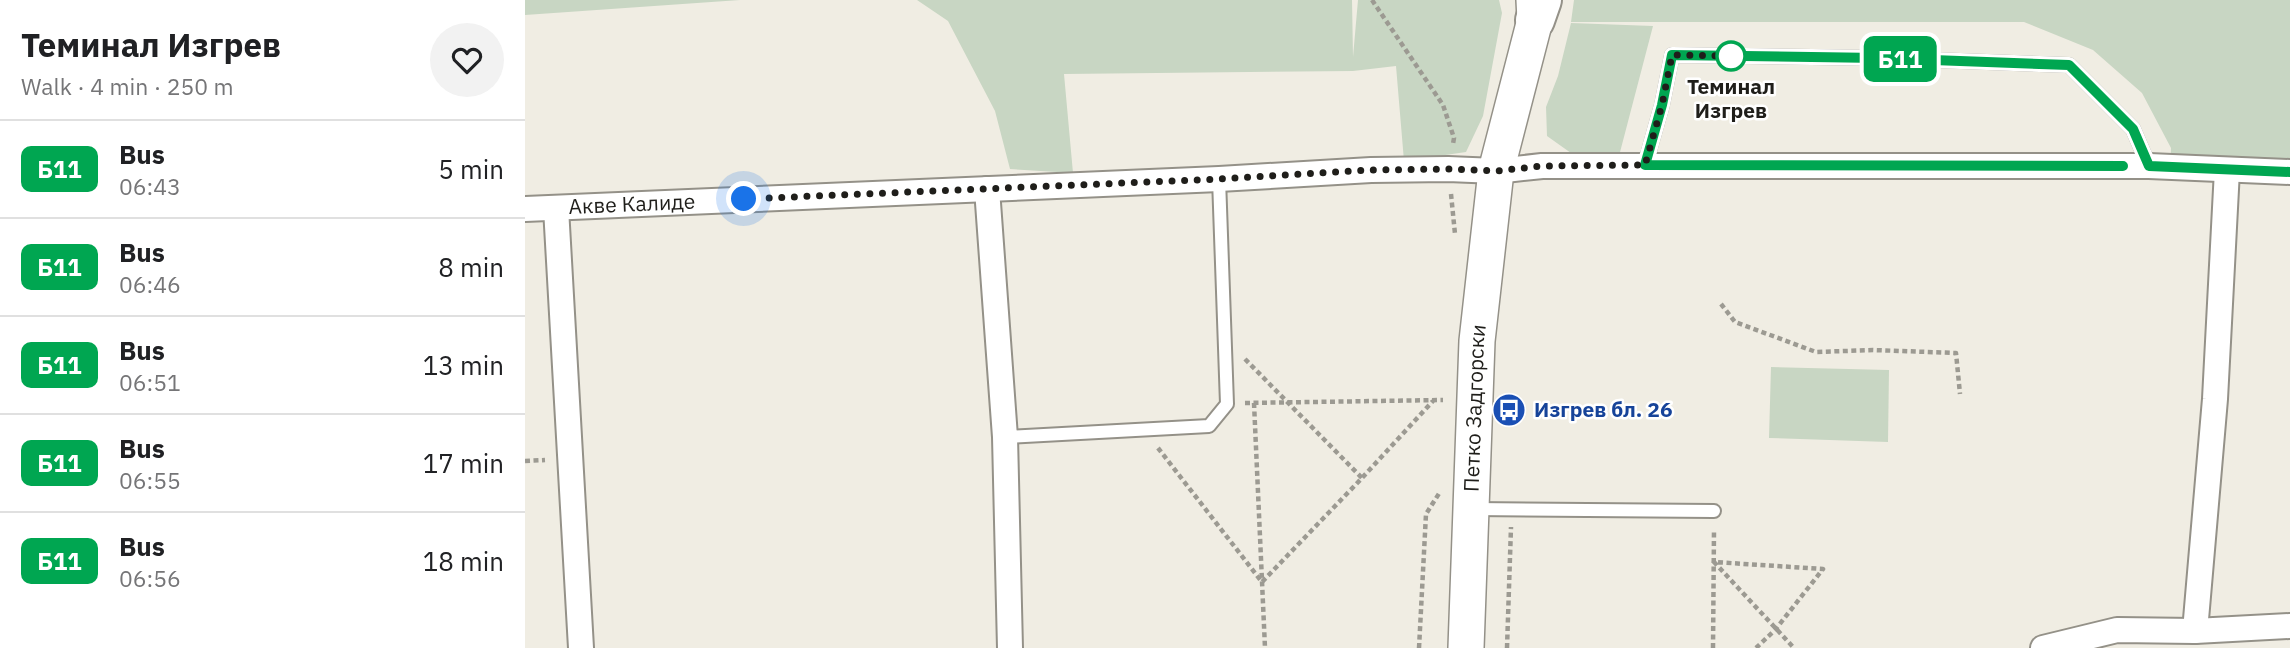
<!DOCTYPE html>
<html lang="en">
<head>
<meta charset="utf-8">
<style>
	:root { --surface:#fff; --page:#f2f2f2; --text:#202124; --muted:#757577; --line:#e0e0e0 }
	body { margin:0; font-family:"IBM Plex Sans",sans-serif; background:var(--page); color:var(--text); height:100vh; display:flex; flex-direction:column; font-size:26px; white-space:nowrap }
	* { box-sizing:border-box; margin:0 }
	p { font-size:23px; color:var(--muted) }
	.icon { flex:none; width:38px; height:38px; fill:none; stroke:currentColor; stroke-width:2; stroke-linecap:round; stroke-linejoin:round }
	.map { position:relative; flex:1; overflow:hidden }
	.sheet { display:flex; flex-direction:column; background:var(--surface); width:525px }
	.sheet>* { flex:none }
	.badge { padding:0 14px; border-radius:10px; font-size:24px; line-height:46px }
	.you { position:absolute; width:35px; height:35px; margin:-18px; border:5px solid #fff; border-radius:50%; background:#1a73e8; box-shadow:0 0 0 10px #1a73e833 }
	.map>.badge { position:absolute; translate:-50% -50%; box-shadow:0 0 0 4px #fff }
	.round { display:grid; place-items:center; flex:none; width:74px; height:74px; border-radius:37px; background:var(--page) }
	.overview { display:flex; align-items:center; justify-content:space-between; height:119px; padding:0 21px }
	h1 { font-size:33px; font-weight:700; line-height:52px }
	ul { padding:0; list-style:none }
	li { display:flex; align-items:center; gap:21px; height:98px; padding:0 21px; border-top:2px solid var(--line) }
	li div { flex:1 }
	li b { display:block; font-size:26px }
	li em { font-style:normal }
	li .badge { min-width:77px; font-weight:700; text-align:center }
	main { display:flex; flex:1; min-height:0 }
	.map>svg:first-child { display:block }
	.green { fill:#c8d6c3 }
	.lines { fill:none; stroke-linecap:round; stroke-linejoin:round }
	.lane-casing { stroke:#949188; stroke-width:16 }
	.street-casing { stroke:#949188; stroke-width:28 }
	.secondary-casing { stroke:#949188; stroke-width:38 }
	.primary-casing { stroke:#949188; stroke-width:42 }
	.path { stroke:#9c9a92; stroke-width:4.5; stroke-dasharray:5 3.5; stroke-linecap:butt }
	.lane { stroke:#fff; stroke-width:12 }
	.street { stroke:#fff; stroke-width:24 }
	.secondary { stroke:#fff; stroke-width:35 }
	.primary { stroke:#fff; stroke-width:38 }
	.line-casing { stroke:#fff; stroke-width:16 }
	.line { stroke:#00a651; stroke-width:10 }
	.walk { stroke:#1f1e1a; stroke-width:7; stroke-dasharray:0 12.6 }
	.stop-dot { fill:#fff; stroke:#00a651; stroke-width:3.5 }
	.labels { text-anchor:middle; stroke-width:5; stroke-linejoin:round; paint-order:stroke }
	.stop-label { font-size:21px; font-weight:bold; fill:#1f1e1a; stroke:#fff }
	.street-label { font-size:21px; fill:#1f1e1a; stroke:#fff }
	.transit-label { font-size:21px; font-weight:bold; fill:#164399; stroke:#fff; text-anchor:start }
</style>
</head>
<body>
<main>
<section class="sheet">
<div class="overview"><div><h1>Теминал Изгрев</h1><p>Walk · 4 min · 250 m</p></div><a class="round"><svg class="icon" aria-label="heart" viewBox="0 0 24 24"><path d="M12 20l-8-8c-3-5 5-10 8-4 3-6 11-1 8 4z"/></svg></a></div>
<ul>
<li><span class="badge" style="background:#00a651;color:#fff">Б11</span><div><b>Bus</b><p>06:43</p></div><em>5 min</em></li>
<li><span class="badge" style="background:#00a651;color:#fff">Б11</span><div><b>Bus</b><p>06:46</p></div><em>8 min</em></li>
<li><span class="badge" style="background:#00a651;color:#fff">Б11</span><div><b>Bus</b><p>06:51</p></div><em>13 min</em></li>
<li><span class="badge" style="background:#00a651;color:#fff">Б11</span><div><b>Bus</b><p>06:55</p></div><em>17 min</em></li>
<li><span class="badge" style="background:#00a651;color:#fff">Б11</span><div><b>Bus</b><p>06:56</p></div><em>18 min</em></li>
</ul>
</section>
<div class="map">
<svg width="1765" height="648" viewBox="0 0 1765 648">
	<rect width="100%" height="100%" fill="#f0ede3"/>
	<g class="green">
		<path d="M 0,0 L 215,0 L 0,15 Z"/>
		<path d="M 392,0 L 827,0 L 828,57 L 833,0 L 974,0 L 977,13 L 958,116 L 941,152 L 879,161 L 871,66 L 828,71 L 539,74 L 548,173 L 485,169 L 470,111 L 423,21 Z"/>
		<path d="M 1049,0 L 1765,0 L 1765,175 L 1645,175 L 1646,148 L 1617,93 L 1568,50 L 1499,22 L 1046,22 Z"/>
		<path d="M 1046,23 L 1128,26 L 1094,156 L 1053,158 L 1022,136 L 1021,107 L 1033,76 Z"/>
		<path d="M 1246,367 L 1364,370 L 1363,442 L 1244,438 Z"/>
	</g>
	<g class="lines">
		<defs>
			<g id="lane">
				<path d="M 1120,165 L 1137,105 L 1147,55 L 1354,58 L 1544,65 L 1608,129 L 1624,166"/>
				<path d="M 480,437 L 684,426 L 702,404 L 694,179"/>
				<path d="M 948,509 L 1189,511"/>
			</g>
			<g id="street">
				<path d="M 462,189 L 480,437 L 485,648"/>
				<path d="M 31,208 L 56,648"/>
				<path id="s1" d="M 0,209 L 694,179 L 846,170 L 923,169 L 971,171 L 1017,166 L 1624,166 L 1765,172"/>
				<path d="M 1670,631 L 1690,399 L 1702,170"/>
				<path d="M 1518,648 L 1592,630 L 1670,631 L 1765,626"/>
			</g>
			<g id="secondary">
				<path id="s2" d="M 941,648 L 952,341 L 971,171 L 1010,20 L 1009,0"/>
			</g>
			<path id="primary" d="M 1010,20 L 1017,0"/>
		</defs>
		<use href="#lane" class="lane-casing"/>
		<use href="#street" class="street-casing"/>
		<use href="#secondary" class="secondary-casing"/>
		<use href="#primary" class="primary-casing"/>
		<g class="path">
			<path d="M 847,0 L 918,105 L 929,138 L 928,144"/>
			<path d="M 926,194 L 930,234"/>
			<path d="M 1196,304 L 1210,322 L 1291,352 L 1348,350 L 1431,353 L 1435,394"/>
			<path d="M 720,359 L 837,478"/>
			<path d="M 720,403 L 918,400"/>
			<path d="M 729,403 L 740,648"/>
			<path d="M 633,448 L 737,582 L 837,478 L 908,401"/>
			<path d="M 0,461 L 20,460"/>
			<path d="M 894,648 L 901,514 L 915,492"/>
			<path d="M 982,648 L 986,527"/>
			<path d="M 1188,648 L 1189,530"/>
			<path d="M 1231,648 L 1250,630 L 1298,569 L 1189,562 L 1269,648"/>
		</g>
		<use href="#lane" class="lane"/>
		<use href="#street" class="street"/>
		<use href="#secondary" class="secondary"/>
		<use href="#primary" class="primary"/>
	</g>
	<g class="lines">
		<defs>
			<path id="line" d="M 1598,166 L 1120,165 L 1137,105 L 1147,55 L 1354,58 L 1544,65 L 1608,129 L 1624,166 L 1765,172"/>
		</defs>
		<use href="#line" class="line-casing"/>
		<use href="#line" class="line"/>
		<path class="walk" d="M 219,199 L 694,179 L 846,170 L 923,169 L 971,171 L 1017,166 L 1120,165 L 1137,105 L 1147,55 L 1206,56"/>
	</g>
	<defs>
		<symbol id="bus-disc" viewBox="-11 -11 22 22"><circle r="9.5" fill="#1a4fb4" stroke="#fff"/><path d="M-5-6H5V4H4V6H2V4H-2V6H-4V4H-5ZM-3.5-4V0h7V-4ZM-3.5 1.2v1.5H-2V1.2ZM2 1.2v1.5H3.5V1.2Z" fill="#fff"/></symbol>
	</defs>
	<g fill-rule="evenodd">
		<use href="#bus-disc" x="965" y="391" width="38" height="38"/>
	</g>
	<circle class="stop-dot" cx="1206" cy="56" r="14"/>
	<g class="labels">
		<g class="stop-label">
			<text x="1206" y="94">Теминал<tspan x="1206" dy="24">Изгрев</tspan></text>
		</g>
		<g class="street-label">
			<text dy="7" stroke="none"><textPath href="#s1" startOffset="107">Акве Калиде</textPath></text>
			<text dy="7" stroke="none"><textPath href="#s2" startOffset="240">Петко Задгорски</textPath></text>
		</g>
		<g class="transit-label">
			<text x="1009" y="417">Изгрев бл. 26</text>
		</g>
	</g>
</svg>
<div class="you" style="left:219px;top:199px"></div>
<b class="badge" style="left:1375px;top:59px;background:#00a651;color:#fff">Б11</b>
</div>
</main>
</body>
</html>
